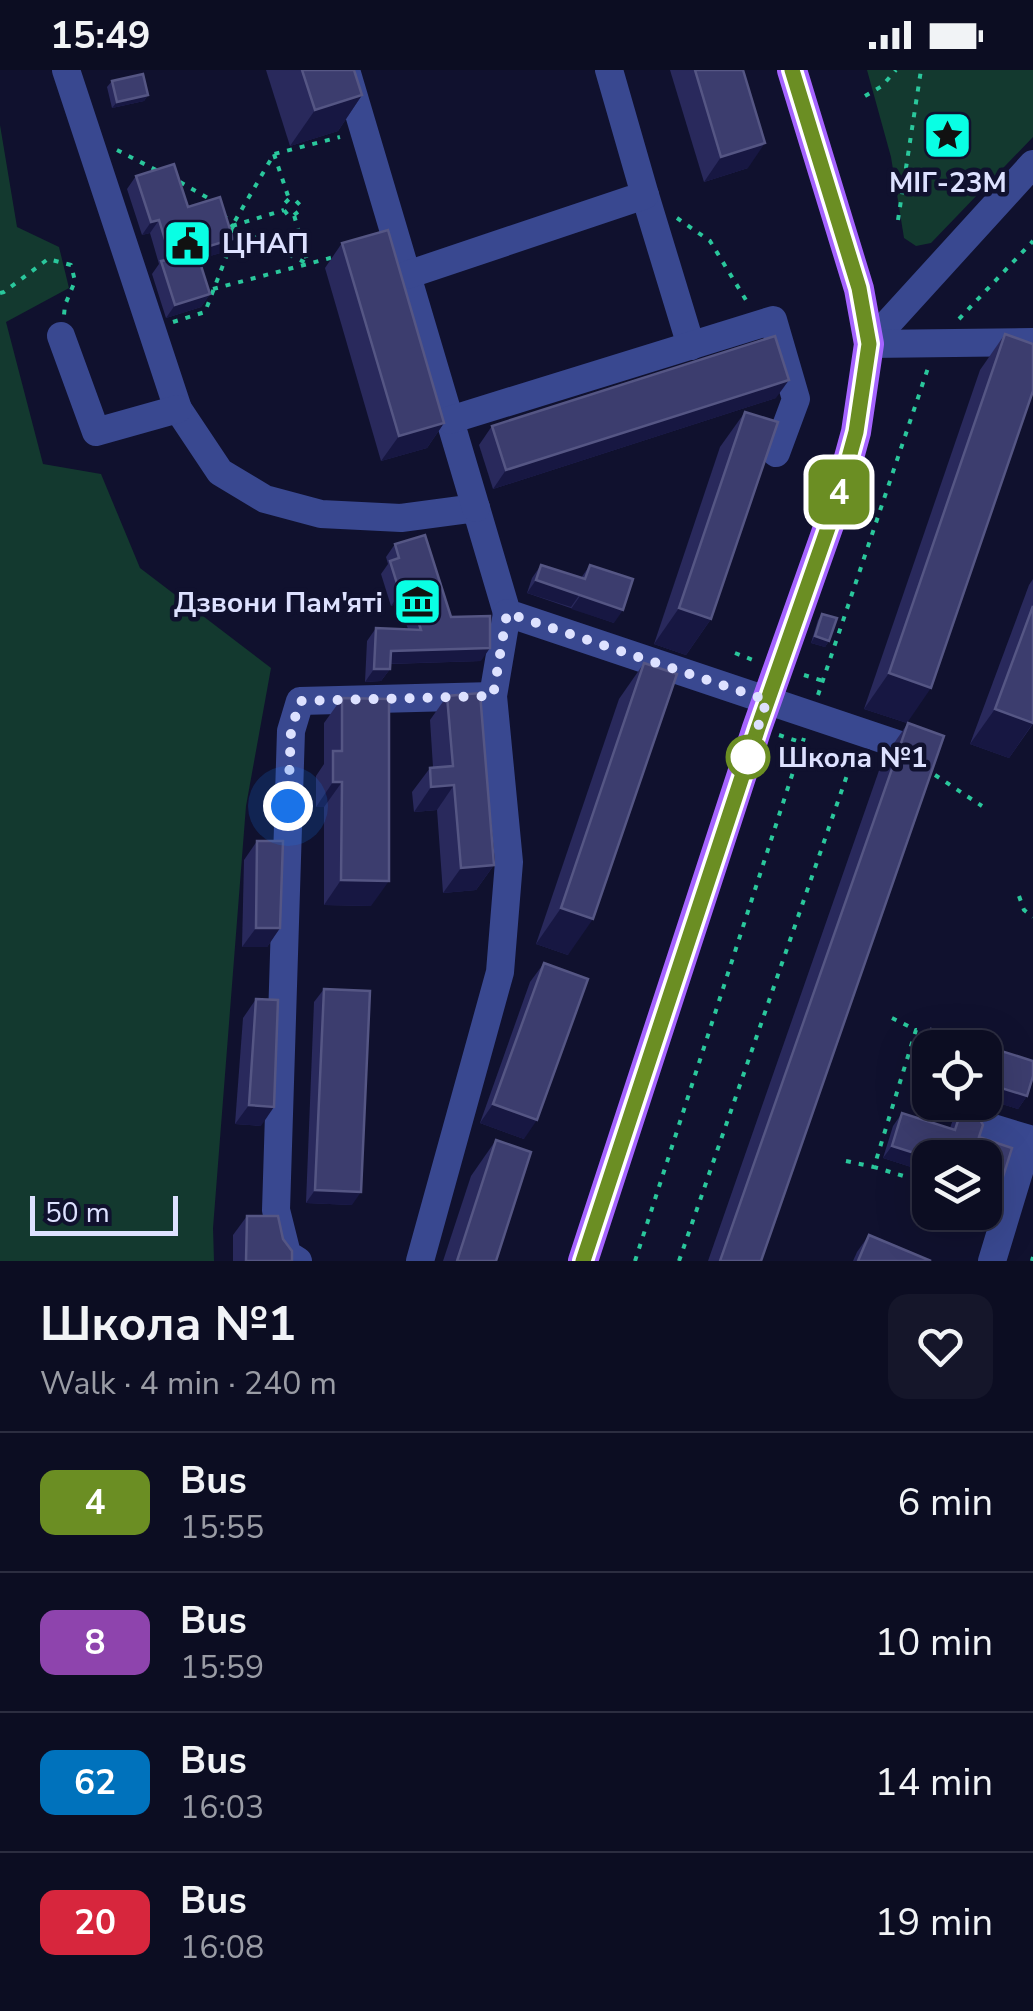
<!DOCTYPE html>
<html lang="en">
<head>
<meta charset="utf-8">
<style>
	:root { --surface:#0c0d22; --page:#15162a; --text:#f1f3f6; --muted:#9a9ca5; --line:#2c2d40 }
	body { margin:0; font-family:"Nunito Sans",sans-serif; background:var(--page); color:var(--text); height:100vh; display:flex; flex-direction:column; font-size:38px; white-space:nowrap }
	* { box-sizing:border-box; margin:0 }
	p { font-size:32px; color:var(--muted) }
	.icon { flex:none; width:55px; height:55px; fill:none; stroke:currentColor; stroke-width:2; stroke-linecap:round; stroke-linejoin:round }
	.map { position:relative; height:1191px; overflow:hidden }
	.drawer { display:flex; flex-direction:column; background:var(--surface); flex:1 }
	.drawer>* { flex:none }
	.badge { padding:0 20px; border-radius:15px; font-size:35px; line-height:65px }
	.fabs { position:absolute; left:912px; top:960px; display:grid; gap:20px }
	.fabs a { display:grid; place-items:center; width:90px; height:90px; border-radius:20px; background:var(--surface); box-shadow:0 10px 40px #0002,0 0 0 2px var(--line); font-size:50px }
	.scale { position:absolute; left:30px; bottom:25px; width:148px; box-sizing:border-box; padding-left:10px; border:5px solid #dde1ff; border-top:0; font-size:28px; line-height:35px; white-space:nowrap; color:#dde1ff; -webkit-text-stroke:8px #10112e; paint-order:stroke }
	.you { position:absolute; width:50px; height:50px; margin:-25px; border:8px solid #fff; border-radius:50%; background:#1a73e8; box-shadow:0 0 0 15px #1a73e833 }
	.map>.badge { position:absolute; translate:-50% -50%; box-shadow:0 0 0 5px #fff }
	.round { display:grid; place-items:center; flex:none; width:105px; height:105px; border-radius:20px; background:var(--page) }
	.overview { display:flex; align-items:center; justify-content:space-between; height:170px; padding:0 40px }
	h1 { font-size:48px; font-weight:700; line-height:75px }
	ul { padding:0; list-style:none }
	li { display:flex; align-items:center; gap:30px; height:140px; padding:0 40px; border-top:2px solid var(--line) }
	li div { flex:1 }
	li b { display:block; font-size:38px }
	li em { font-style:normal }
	li .badge { min-width:110px; font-weight:700; text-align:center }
	.status { display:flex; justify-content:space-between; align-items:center; height:70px; padding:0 50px; background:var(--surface); direction:ltr }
	.status svg { height:28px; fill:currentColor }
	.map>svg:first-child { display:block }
	.green { fill:#13392f }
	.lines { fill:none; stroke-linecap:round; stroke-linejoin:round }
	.path { stroke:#2ac79c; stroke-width:4; stroke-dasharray:5 8; stroke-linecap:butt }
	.minor { stroke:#394890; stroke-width:28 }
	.major { stroke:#a564ff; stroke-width:30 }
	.wall { fill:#29295c }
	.shaded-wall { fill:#171742 }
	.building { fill:#3c3d6e; stroke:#555684; stroke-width:2.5 }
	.line-casing { stroke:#fff; stroke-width:22 }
	.line { stroke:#6b8e23; stroke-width:15 }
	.walk { stroke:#dde1ff; stroke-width:10; stroke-dasharray:0 18 }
	.stop-dot { fill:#fff; stroke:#6b8e23; stroke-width:5 }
	.labels { text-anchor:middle; stroke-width:9; stroke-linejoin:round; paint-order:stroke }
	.poi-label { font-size:28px; font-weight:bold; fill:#dde1ff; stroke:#10112e }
	.stop-label { font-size:28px; font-weight:bold; fill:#dde1ff; stroke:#10112e; text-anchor:start }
</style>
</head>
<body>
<div class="status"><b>15:49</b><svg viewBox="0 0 49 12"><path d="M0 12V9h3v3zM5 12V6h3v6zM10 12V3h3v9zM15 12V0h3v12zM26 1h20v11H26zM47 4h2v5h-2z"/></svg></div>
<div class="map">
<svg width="1033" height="1191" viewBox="0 0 1033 1191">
	<rect width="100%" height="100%" fill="#10112e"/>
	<g class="green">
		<path d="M 867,0 L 1033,0 L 1033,67 L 931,173 L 916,176 L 904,168 L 891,87 Z"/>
		<path d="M 0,55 L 17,157 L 59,177 L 69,218 L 6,252 L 43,394 L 101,404 L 140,498 L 271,598 L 246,736 L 213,1158 L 214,1191 L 0,1191 Z"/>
	</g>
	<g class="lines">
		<g class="path">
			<path d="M 865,26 L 882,16 L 896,0"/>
			<path d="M 117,80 L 158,101"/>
			<path d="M 274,84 L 289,129"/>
			<path d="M 180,112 L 215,132"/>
			<path d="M 223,144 L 232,156 L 308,194"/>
			<path d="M 294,145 L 299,141 L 300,135 L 295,130 L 289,129 L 284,134 L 284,140 L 288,145 L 294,145 L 308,194"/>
			<path d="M 677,148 L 710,171 L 749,235"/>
			<path d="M 898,150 L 921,0"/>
			<path d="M 232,156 L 284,140"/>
			<path d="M 213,219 L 334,187"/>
			<path d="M 0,223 L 4,222 L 48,189 L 71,195 L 75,211 L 65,235 L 64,245"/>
			<path d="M 959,249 L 1033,171"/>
			<path d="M 173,252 L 205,242 L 228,182 L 232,156 L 274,84 L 340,67"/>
			<path d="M 735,583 L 753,590"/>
			<path d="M 804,605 L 823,611"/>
			<path d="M 818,625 L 928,298"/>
			<path d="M 779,665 L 803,673"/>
			<path d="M 935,705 L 982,736"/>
			<path d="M 1019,826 L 1024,840 L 1033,847"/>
			<path d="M 892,948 L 916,960"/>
			<path d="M 929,964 L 916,960 L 874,1097 L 930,1114"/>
			<path d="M 846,1091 L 874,1097"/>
			<path d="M 635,1191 L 804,668"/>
			<path d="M 679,1191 L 854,685"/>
			<path d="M 1032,1191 L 1033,1187"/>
		</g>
		<g class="minor">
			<path d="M 66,0 L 178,339 L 220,402 L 265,429 L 321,444 L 401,448 L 476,438 L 507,543 L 909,678"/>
			<path d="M 346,0 L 476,438"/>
			<path d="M 645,125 L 691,276"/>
			<path d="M 407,205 L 645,125 L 609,0"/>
			<path d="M 61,266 L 96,362 L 178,339"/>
			<path d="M 869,274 L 1033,94"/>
			<path d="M 869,274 L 1033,272"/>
			<path d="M 450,350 L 773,250 L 796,329 L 776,383"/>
			<path d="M 986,1056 L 1029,1069 L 992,1191"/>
			<path d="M 298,1191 L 287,1184 L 276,1140 L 291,661 L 300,631 L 493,626"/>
			<path d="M 420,1191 L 500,902 L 509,792 L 493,626 L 507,543"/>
		</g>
		<path class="major" d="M 583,1191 L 757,658 L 836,435 L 856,362 L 869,274 L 859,219 L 792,0"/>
	</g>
	<g class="wall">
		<path d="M 266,0 L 354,0 L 362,25 L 338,61 L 290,76 Z"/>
		<path d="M 670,0 L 743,0 L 748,98 L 704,112 Z"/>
		<path d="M 112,11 L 148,25 L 144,31 L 112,38 L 107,17 Z"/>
		<path d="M 136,106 L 188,137 L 224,182 L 199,189 L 210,224 L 201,237 L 166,248 L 152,204 L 159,194 L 150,163 L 142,165 L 127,119 Z"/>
		<path d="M 342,173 L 444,353 L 427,378 L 381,391 L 325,198 Z"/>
		<path d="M 1005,264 L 907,653 L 864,639 L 980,300 Z"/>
		<path d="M 776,328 L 493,419 L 479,375 L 492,356 Z"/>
		<path d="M 745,342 L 711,549 L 686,585 L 654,574 L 720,377 Z"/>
		<path d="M 395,474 L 451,547 L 481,591 L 390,594 L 390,599 L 381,611 L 365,612 L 367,571 L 376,558 L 408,559 L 399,533 L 391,536 L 381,504 L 388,494 L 386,487 Z"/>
		<path d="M 541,495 L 581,508 L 590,495 L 614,553 L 527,523 L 532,508 Z"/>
		<path d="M 1033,509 L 1033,654 L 1009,688 L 970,674 L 1029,515 Z"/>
		<path d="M 822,544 L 829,571 L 825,577 L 811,573 L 818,550 Z"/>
		<path d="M 644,593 L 568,885 L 536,874 L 619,629 Z"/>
		<path d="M 447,626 L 494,795 L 476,820 L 443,823 L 437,740 L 414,742 L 412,722 L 430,698 L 433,697 L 430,650 Z"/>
		<path d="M 342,628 L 371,836 L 324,835 L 324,737 L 316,737 L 316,706 L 324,694 L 324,653 Z"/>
		<path d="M 908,653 L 761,1191 L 708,1191 L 883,689 Z"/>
		<path d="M 257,771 L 280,858 L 267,877 L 242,877 L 244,790 Z"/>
		<path d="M 544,893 L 524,1069 L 480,1053 L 530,912 Z"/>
		<path d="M 324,919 L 352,1135 L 306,1133 L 314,932 Z"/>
		<path d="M 256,929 L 261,1056 L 235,1054 L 243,948 Z"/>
		<path d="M 931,959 L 1033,991 L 1033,1006 L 1027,1026 L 1018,1039 L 989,1030 L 983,1039 L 978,1041 L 978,1046 L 983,1055 L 979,1067 L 1012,1078 L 1002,1110 L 992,1123 L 985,1121 L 985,1088 L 930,1088 L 930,1103 L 883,1088 L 893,1056 L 902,1043 L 950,1058 L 959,1032 L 985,1032 L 985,978 L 930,978 L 930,1012 L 911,1006 L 922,972 Z"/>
		<path d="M 496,1070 L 496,1191 L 443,1191 L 471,1106 Z"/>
		<path d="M 247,1146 L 283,1169 L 292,1191 L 233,1191 L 233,1165 Z"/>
		<path d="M 869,1165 L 931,1191 L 853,1191 L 857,1182 Z"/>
	</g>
	<g class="shaded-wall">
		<path d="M 148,25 L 144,31 L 112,38 L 117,32 Z"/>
		<path d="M 362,25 L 338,61 L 290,76 L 315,40 Z"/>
		<path d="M 765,73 L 748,98 L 704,112 L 721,87 Z"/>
		<path d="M 159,150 L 150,163 L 142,165 L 151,152 Z"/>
		<path d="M 233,169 L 224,182 L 187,193 L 196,180 Z"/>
		<path d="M 210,224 L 201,237 L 166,248 L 175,235 Z"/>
		<path d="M 789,310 L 776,328 L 493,419 L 506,400 Z"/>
		<path d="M 444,353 L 427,378 L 381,391 L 399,366 Z"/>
		<path d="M 536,510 L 580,524 L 571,537 L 527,523 Z"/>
		<path d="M 408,520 L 399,533 L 391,536 L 400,523 Z"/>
		<path d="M 580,526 L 623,540 L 614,553 L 571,539 Z"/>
		<path d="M 679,538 L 711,549 L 686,585 L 654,574 Z"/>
		<path d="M 815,566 L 829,571 L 825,577 L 811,573 Z"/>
		<path d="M 490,578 L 481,591 L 382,594 L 391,581 Z"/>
		<path d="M 374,599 L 390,599 L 381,611 L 365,612 Z"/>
		<path d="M 889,603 L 931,618 L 907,653 L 864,639 Z"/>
		<path d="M 995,639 L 1033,653 L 1009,688 L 970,674 Z"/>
		<path d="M 333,712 L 342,712 L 324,737 L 316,737 Z"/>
		<path d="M 454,715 L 437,740 L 414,742 L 431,717 Z"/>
		<path d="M 494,795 L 476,820 L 443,823 L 461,798 Z"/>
		<path d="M 341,810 L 389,811 L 371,836 L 324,835 Z"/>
		<path d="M 561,838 L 593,849 L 568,885 L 536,874 Z"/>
		<path d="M 256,858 L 280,858 L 267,877 L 242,877 Z"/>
		<path d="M 920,993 L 930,996 L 930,1012 L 911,1006 Z"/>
		<path d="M 995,1016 L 1027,1026 L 1018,1039 L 989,1030 L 983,1039 L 975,1043 L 982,1032 L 985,1032 L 985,1029 Z"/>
		<path d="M 493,1034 L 537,1050 L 524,1069 L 480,1053 Z"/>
		<path d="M 249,1035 L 274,1037 L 261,1056 L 235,1054 Z"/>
		<path d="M 892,1076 L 930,1088 L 930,1103 L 883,1088 Z"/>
		<path d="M 985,1105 L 1002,1110 L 992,1123 L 985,1121 Z"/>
		<path d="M 315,1120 L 361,1122 L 352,1135 L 306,1133 Z"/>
	</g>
	<g class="building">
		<path d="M 302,0 L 354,0 L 362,25 L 315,40 Z"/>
		<path d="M 695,0 L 743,0 L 765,73 L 721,87 Z"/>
		<path d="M 143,4 L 148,25 L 117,32 L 112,11 Z"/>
		<path d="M 174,94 L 188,137 L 220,127 L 233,169 L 196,180 L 210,224 L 175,235 L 161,191 L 171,189 L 159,150 L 151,152 L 136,106 Z"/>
		<path d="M 388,160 L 444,353 L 399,366 L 342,173 Z"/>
		<path d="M 1005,264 L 1033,274 L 1033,321 L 931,618 L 889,603 Z"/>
		<path d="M 775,266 L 789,310 L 506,400 L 492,356 Z"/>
		<path d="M 745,342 L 778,352 L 711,549 L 679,538 Z"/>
		<path d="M 425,465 L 451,547 L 490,546 L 490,578 L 391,581 L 390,599 L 374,599 L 376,558 L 421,560 L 408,520 L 400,523 L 390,491 L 399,488 L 395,474 Z"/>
		<path d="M 541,495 L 585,509 L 590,495 L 633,509 L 623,540 L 536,510 Z"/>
		<path d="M 1033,536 L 1033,653 L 995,639 Z"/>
		<path d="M 822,544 L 837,548 L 829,571 L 815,566 Z"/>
		<path d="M 644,593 L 677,604 L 593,849 L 561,838 Z"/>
		<path d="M 480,623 L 494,795 L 461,798 L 454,715 L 431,717 L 430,698 L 453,696 L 447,626 Z"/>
		<path d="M 342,628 L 389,629 L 389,811 L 341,810 L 342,712 L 333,712 L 333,681 L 342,681 Z"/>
		<path d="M 908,653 L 944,666 L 761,1191 L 720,1191 Z"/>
		<path d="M 257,771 L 283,771 L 280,858 L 256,858 Z"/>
		<path d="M 544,893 L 588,909 L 537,1050 L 493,1034 Z"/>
		<path d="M 324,919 L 370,921 L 361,1122 L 315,1120 Z"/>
		<path d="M 256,929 L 278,930 L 274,1037 L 249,1035 Z"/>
		<path d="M 931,959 L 1033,991 L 1033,1006 L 1027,1026 L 995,1016 L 992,1026 L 985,1029 L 985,978 L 930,978 L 930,996 L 920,993 Z"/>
		<path d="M 964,1032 L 982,1032 L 979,1037 L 978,1046 L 983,1055 L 979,1067 L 1012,1078 L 1002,1110 L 985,1105 L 985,1088 L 930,1088 L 892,1076 L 902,1043 L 955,1060 Z"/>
		<path d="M 496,1070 L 531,1082 L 496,1191 L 457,1191 Z"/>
		<path d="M 247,1146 L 278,1146 L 283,1169 L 292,1181 L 292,1191 L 246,1191 Z"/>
		<path d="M 869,1165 L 931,1191 L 858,1191 Z"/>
	</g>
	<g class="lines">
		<defs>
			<path id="line" d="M 583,1191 L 758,658 L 836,435 L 856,362 L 869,274 L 859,218 L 792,0"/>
		</defs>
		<use href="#line" class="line-casing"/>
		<use href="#line" class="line"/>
		<path class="walk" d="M 288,736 L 291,661 L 300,631 L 493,626 L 507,543 L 767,630 L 748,687"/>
	</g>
	<defs>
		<symbol id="sight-square" viewBox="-11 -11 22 22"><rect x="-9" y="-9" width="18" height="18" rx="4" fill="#09ffe4" stroke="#10112e"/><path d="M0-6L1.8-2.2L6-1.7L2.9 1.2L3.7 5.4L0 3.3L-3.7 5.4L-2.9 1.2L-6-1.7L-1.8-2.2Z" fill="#111"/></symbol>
		<symbol id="civic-square" viewBox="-11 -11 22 22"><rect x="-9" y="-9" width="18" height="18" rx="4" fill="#09ffe4" stroke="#10112e"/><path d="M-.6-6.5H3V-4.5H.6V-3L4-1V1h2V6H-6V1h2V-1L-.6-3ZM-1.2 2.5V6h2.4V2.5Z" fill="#111"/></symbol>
		<symbol id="museum-square" viewBox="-11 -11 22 22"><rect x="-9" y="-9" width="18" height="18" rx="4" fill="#09ffe4" stroke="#10112e"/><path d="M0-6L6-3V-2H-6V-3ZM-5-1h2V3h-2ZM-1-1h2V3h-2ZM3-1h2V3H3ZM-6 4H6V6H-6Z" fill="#111"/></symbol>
	</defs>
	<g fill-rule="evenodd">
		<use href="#sight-square" x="920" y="38" width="55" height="55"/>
		<use href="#civic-square" x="160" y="146" width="55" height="55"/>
		<use href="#museum-square" x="390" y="504" width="55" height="55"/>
	</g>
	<circle class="stop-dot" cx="748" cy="687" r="20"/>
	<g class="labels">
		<g class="poi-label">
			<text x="948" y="122">МІГ-23М</text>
			<text x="222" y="183" text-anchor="start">ЦНАП</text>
			<text x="383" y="542" text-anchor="end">Дзвони Пам'яті</text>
		</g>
		<g class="stop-label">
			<text x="778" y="697">Школа №1</text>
		</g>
	</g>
</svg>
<div class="fabs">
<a><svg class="icon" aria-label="locate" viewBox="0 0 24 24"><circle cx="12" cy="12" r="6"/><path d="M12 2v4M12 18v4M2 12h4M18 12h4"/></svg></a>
<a><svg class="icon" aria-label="layers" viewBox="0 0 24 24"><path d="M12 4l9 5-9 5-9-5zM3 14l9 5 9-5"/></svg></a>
</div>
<div class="scale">50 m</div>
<div class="you" style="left:288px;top:736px"></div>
<b class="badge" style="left:839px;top:422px;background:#6b8e23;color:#fff">4</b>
</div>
<section class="drawer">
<div class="overview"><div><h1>Школа №1</h1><p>Walk · 4 min · 240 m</p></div><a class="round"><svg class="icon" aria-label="heart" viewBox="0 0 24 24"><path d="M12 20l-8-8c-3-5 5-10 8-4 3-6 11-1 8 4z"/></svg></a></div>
<ul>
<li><span class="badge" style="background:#6b8e23;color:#fff">4</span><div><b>Bus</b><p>15:55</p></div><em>6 min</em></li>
<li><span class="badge" style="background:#8e44ad;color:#fff">8</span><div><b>Bus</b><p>15:59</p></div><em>10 min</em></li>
<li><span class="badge" style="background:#0072bc;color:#fff">62</span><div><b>Bus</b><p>16:03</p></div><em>14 min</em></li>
<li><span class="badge" style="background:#d7263d;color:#fff">20</span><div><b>Bus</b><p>16:08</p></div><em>19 min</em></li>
</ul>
</section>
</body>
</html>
